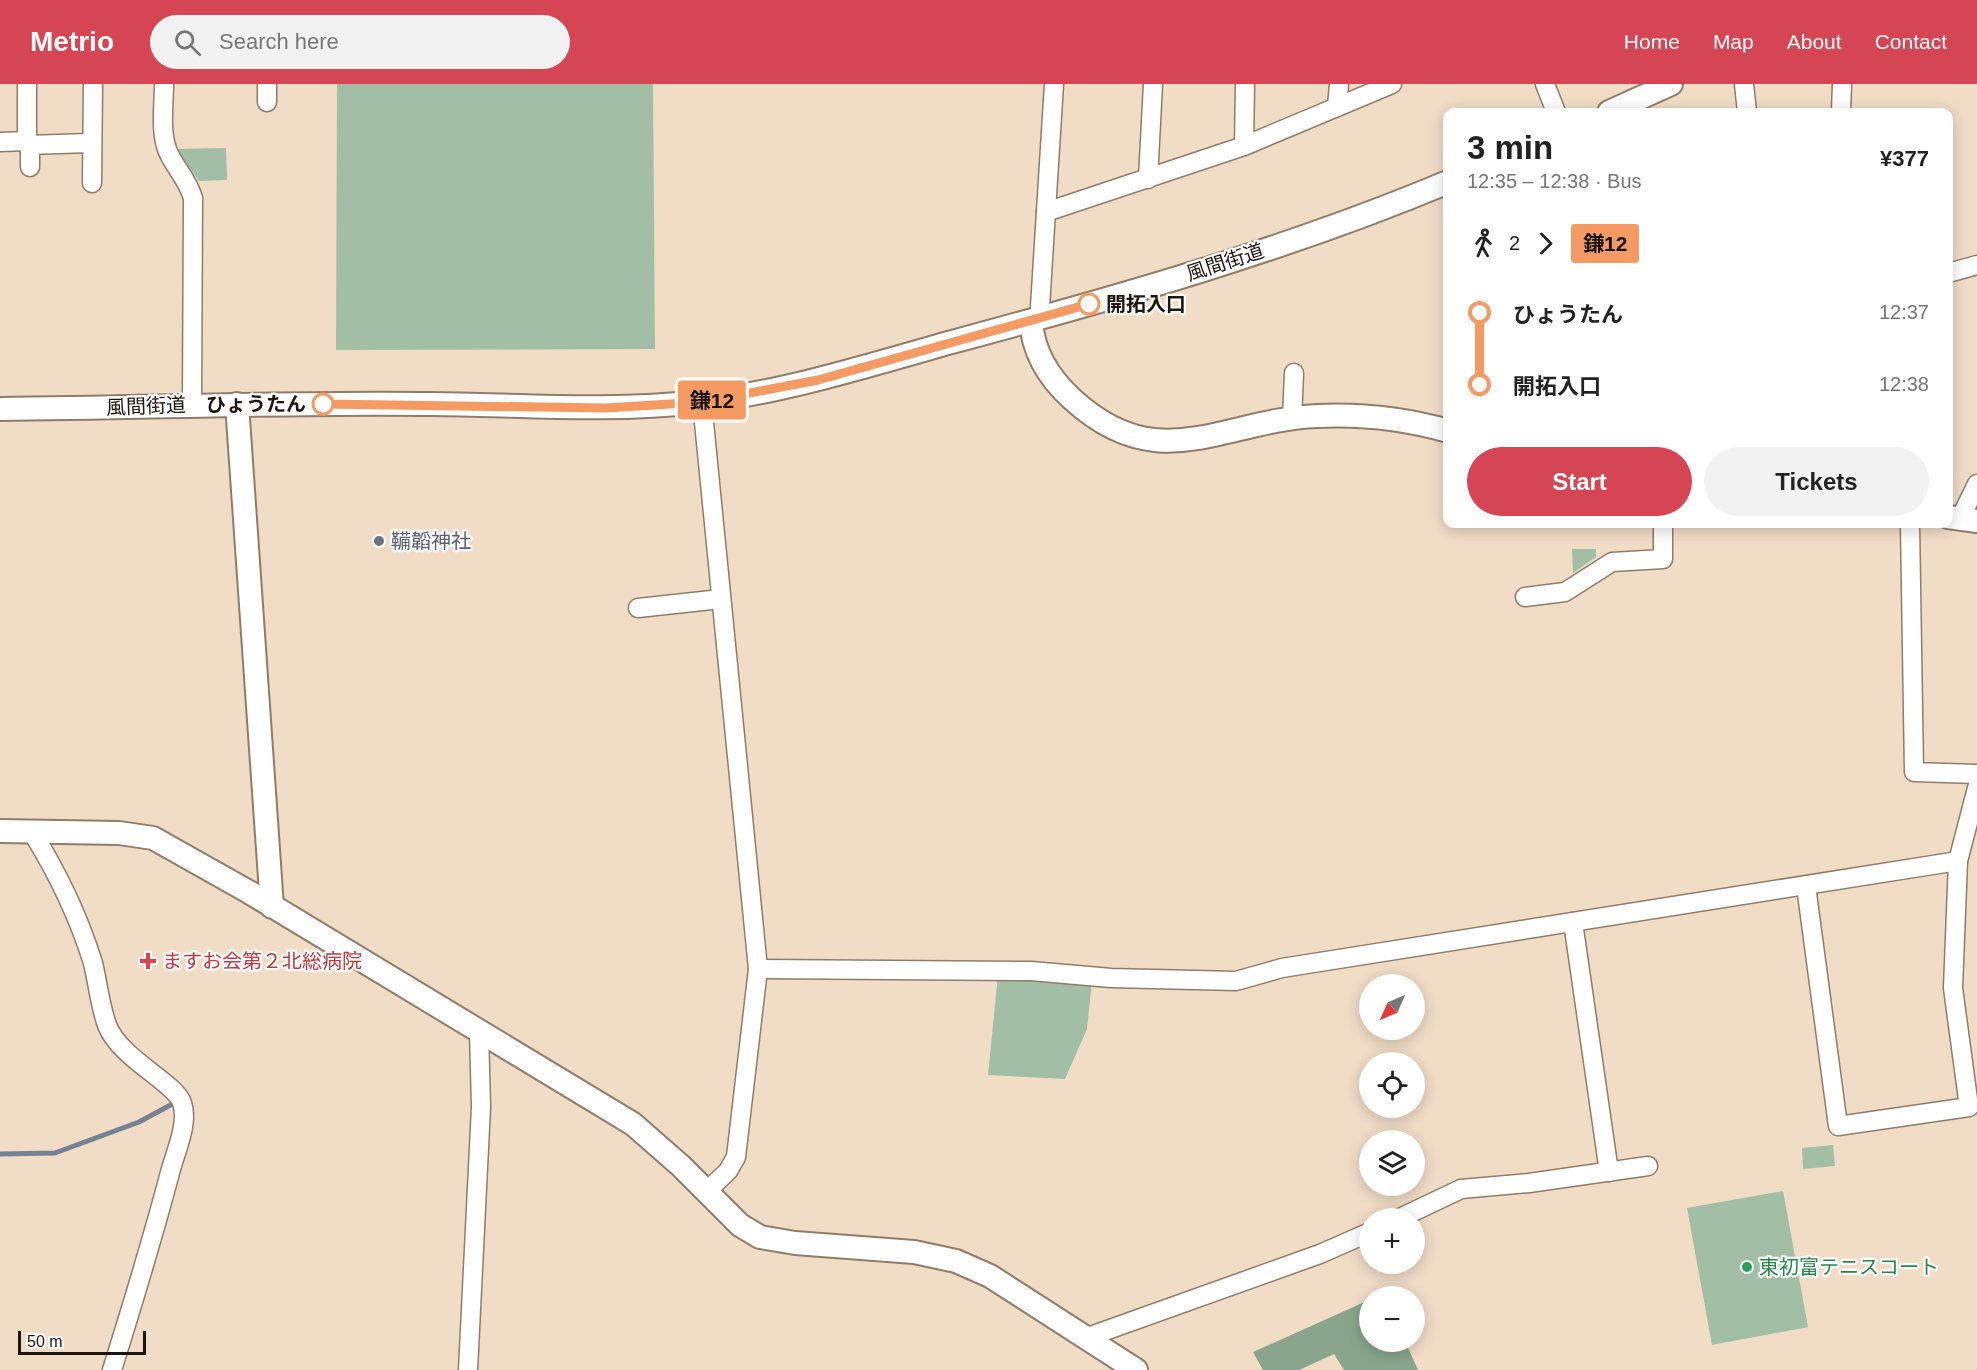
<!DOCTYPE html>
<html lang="en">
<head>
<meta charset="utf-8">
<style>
	:root { --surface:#fff; --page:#f2f2f2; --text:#222; --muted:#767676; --accent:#d64553 }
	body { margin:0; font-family:Arial,"Noto Sans JP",sans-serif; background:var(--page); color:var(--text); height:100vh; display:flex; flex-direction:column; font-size:22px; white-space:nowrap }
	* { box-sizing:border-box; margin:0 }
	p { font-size:20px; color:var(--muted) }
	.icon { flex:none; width:33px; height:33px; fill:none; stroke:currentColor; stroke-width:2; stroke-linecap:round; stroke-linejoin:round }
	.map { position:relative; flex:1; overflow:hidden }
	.side { position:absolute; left:1443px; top:24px; width:510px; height:420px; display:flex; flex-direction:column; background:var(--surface); border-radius:12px; box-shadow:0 3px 15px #0003 }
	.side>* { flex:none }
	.badge { padding:0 12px; border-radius:4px; font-size:21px; line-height:39px }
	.needle { width:39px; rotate:225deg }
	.fabs { position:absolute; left:1359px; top:890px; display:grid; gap:12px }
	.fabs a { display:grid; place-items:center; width:66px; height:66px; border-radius:50%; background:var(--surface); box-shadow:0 3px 15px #0003; font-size:30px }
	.scale { position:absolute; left:18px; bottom:15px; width:128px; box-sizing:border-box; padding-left:6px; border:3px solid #1d160e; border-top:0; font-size:16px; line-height:21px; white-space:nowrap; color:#1d160e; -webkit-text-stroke:4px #fff; paint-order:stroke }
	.map>.badge { position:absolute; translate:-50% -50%; box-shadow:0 0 0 3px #fff }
	.legs { display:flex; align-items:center; gap:9px; height:66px; padding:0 24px; font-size:20px }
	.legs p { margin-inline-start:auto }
	.overview { display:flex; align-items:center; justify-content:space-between; height:102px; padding:0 24px }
	h1 { font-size:33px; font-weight:700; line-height:45px }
	.action { display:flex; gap:12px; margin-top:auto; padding:12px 24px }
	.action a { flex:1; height:69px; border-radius:36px; background:var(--accent); color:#fff; font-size:24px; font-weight:700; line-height:69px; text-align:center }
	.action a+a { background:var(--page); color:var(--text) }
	ul { padding:0 24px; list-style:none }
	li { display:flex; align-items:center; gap:21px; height:72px; font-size:22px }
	li i { display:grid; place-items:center; width:9px; height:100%; margin:0 8px; background:currentColor }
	li i::after { content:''; width:15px; height:15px; margin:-8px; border:4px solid; border-radius:50%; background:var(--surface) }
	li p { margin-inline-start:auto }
	li:first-child i { background:linear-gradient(#0000 50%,currentColor 0) }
	li:last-child i { background:linear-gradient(currentColor 50%,#0000 0) }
	header { display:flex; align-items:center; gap:36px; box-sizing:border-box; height:84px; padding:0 30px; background:var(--accent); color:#fff }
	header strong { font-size:28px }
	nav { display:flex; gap:33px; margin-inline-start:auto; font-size:21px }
	.search { width:420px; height:54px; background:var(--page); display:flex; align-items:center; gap:15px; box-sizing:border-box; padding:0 21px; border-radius:33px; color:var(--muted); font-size:22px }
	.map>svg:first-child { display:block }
	.green { fill:#a2bea4 }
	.forest { fill:#89a68c }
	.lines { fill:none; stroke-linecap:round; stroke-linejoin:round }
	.stream { stroke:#778194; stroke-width:5 }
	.minor-casing { stroke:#907d69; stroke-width:21 }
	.tertiary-casing { stroke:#907d69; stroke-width:26 }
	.minor { stroke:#fff; stroke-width:18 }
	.tertiary { stroke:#fff; stroke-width:22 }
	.line-1-casing { stroke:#fff; stroke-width:14 }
	.line-1 { stroke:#f69a63; stroke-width:9 }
	.stop-1-dot { fill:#fff; stroke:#f69a63; stroke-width:3 }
	.worship-dot { fill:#6b7280; stroke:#fff; stroke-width:2 }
	.health-dot { fill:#e0444e; stroke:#fff; stroke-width:2 }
	.leisure-dot { fill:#2e9e5b; stroke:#fff; stroke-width:2 }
	.labels { text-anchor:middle; stroke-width:4.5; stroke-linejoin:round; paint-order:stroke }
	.street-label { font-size:20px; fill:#1d160e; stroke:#fff }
	.stop-label { font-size:20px; font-weight:bold; fill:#1d160e; stroke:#fff; text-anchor:start }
	.worship-label { font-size:20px; fill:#5b616d; stroke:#fff; text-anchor:start }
	.health-label { font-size:20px; fill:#be3a42; stroke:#fff; text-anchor:start }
	.leisure-label { font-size:20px; fill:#27864d; stroke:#fff; text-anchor:start }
</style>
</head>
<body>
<header>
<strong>Metrio</strong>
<div class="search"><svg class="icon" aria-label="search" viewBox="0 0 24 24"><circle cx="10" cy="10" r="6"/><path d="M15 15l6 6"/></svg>Search here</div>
<nav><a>Home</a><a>Map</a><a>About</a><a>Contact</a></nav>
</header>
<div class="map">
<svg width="1977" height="1286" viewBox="0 0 1977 1286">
	<rect width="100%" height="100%" fill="#f1dcc6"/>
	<g class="green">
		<path d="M 337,0 L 653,0 L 655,265 L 336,266 Z"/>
		<path d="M 226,64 L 227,96 L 199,97 L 176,65 Z"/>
		<path d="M 1572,465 L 1596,465 L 1596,473 L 1573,489 Z"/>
		<path d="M 998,891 L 1092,896 L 1087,945 L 1065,995 L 988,991 Z"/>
		<path d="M 1833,1061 L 1835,1082 L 1803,1085 L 1802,1064 Z"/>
		<path d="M 1783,1107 L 1808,1243 L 1712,1261 L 1687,1124 Z"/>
	</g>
	<path class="forest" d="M 1369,1216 L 1370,1257 L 1405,1257 L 1418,1286 L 1344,1286 L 1334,1270 L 1299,1286 L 1263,1286 L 1253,1268 Z"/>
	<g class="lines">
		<path class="stream" d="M 0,1070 L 55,1069 L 139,1038 L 176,1018"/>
		<defs>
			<g id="minor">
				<path d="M 27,0 L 27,61 L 91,59"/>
				<path d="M 164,0 C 164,22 159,52 170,72 C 178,87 188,97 193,114 L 192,320"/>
				<path d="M 267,0 L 267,18"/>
				<path d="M 1545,0 L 1556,28"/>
				<path d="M 1744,0 L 1747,28"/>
				<path d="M 1337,23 L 1339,0"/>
				<path d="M 1841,28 L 1842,0"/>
				<path d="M 0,58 L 27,57"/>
				<path d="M 30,61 L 30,83"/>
				<path d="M 1244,62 L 1245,0"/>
				<path d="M 1148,95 L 1153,0"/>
				<path d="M 92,99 L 93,0"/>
				<path d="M 1046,128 L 1244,62 L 1392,0"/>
				<path d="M 1948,189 L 1977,181"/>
				<path d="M 1044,233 L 1040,223 L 1054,0"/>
				<path d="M 702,318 L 758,885 L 736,1073 L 728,1087 L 706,1108"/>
				<path d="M 1292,336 L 1294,289"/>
				<path d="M 1960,435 L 1977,400"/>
				<path d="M 1910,440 L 1914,688 L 1977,690"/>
				<path d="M 1525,513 L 1565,508 L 1612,478 L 1663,475 L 1663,440"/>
				<path d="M 638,524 L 721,515"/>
				<path d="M 32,748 C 57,788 79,834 93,879 C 98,900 100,922 107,941 C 119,974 176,999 182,1019 C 189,1038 176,1067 171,1085 C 153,1153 133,1219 112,1286"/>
				<path d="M 1806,802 L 1838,1042 L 1969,1023 L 1953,904 L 1958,777 L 1977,704"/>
				<path d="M 1573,838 L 1609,1088"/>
				<path d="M 758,885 L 1031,887 L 1111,894 L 1236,897 L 1282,884 L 1958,777"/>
				<path d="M 1400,1134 L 1461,1105 L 1529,1099 L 1648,1082"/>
				<path d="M 1085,1254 L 1320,1170 L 1370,1148"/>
				<path d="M 468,1286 L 481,1023 L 479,947"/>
			</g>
			<g id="tertiary">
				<path d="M 1609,28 L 1671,0"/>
				<path d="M 1031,237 C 1033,268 1049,294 1072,315 C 1159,395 1222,336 1317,332 C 1360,330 1406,335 1448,347"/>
				<path d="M 237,320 L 272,823"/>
				<path d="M 0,325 C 144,324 288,318 432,320 C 521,321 610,328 699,318 C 786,308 869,281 952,258 C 1119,213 1288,165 1448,98"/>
				<path d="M 1948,433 L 1977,437"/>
				<path d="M 0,747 L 119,749 L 153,754 L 249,808 L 633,1040 L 681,1082 L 740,1141 L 760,1153 L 795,1159 L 914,1168 L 956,1177 L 990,1192 L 1136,1286"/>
			</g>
		</defs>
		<use href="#minor" class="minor-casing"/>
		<use href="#tertiary" class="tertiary-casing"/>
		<use href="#minor" class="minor"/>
		<use href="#tertiary" class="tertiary"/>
	</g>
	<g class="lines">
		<defs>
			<path id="line-1" d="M 323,320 L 606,324 L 702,318 L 818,296 L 1089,220"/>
		</defs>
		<use href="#line-1" class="line-1-casing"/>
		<use href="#line-1" class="line-1"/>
	</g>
	<g class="stop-1-dot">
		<circle cx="1089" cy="220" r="10"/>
		<circle cx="323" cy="320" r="10"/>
	</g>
	<circle class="worship-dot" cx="379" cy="457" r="6"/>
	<path class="health-dot" d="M145 868h6v6h6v6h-6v6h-6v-6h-6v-6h6z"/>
	<circle class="leisure-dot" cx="1747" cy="1183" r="6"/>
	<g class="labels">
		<g class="street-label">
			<text transform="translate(1225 178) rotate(-18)" y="7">風間街道</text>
			<text transform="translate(146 322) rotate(-2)" y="7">風間街道</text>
		</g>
		<g class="stop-label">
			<text x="1106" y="227">開拓入口</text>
			<text x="306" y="327" text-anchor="end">ひょうたん</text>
		</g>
		<g class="worship-label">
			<text x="391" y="464">鞴韜神社</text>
		</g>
		<g class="health-label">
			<text x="162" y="884">ますお会第２北総病院</text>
		</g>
		<g class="leisure-label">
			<text x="1759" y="1190">東初富テニスコート</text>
		</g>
	</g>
</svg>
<div class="fabs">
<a><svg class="needle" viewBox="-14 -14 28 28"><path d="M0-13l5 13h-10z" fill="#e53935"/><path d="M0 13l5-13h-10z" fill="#767676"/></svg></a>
<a><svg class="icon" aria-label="locate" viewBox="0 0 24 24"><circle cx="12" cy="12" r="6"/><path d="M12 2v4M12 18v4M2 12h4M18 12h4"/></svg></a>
<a><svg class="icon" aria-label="layers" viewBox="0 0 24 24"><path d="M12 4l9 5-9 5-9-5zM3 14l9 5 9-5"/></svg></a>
<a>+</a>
<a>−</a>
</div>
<div class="scale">50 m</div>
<b class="badge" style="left:712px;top:316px;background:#f69a63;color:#111">鎌12</b>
<section class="side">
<div class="overview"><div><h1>3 min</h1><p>12:35 – 12:38 · Bus</p></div><b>¥377</b></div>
<div class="legs"><svg class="icon" aria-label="walk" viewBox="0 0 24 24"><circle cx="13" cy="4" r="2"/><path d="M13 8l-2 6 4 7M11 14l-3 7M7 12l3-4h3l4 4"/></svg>2<svg class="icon" aria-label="forward" viewBox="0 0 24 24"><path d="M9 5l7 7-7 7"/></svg><b class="badge" style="background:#f69a63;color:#111">鎌12</b></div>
<ul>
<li><i style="color:#f69a63"></i><b>ひょうたん</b><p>12:37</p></li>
<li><i style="color:#f69a63"></i><b>開拓入口</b><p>12:38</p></li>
</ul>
<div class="action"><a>Start</a><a>Tickets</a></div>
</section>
</div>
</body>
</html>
